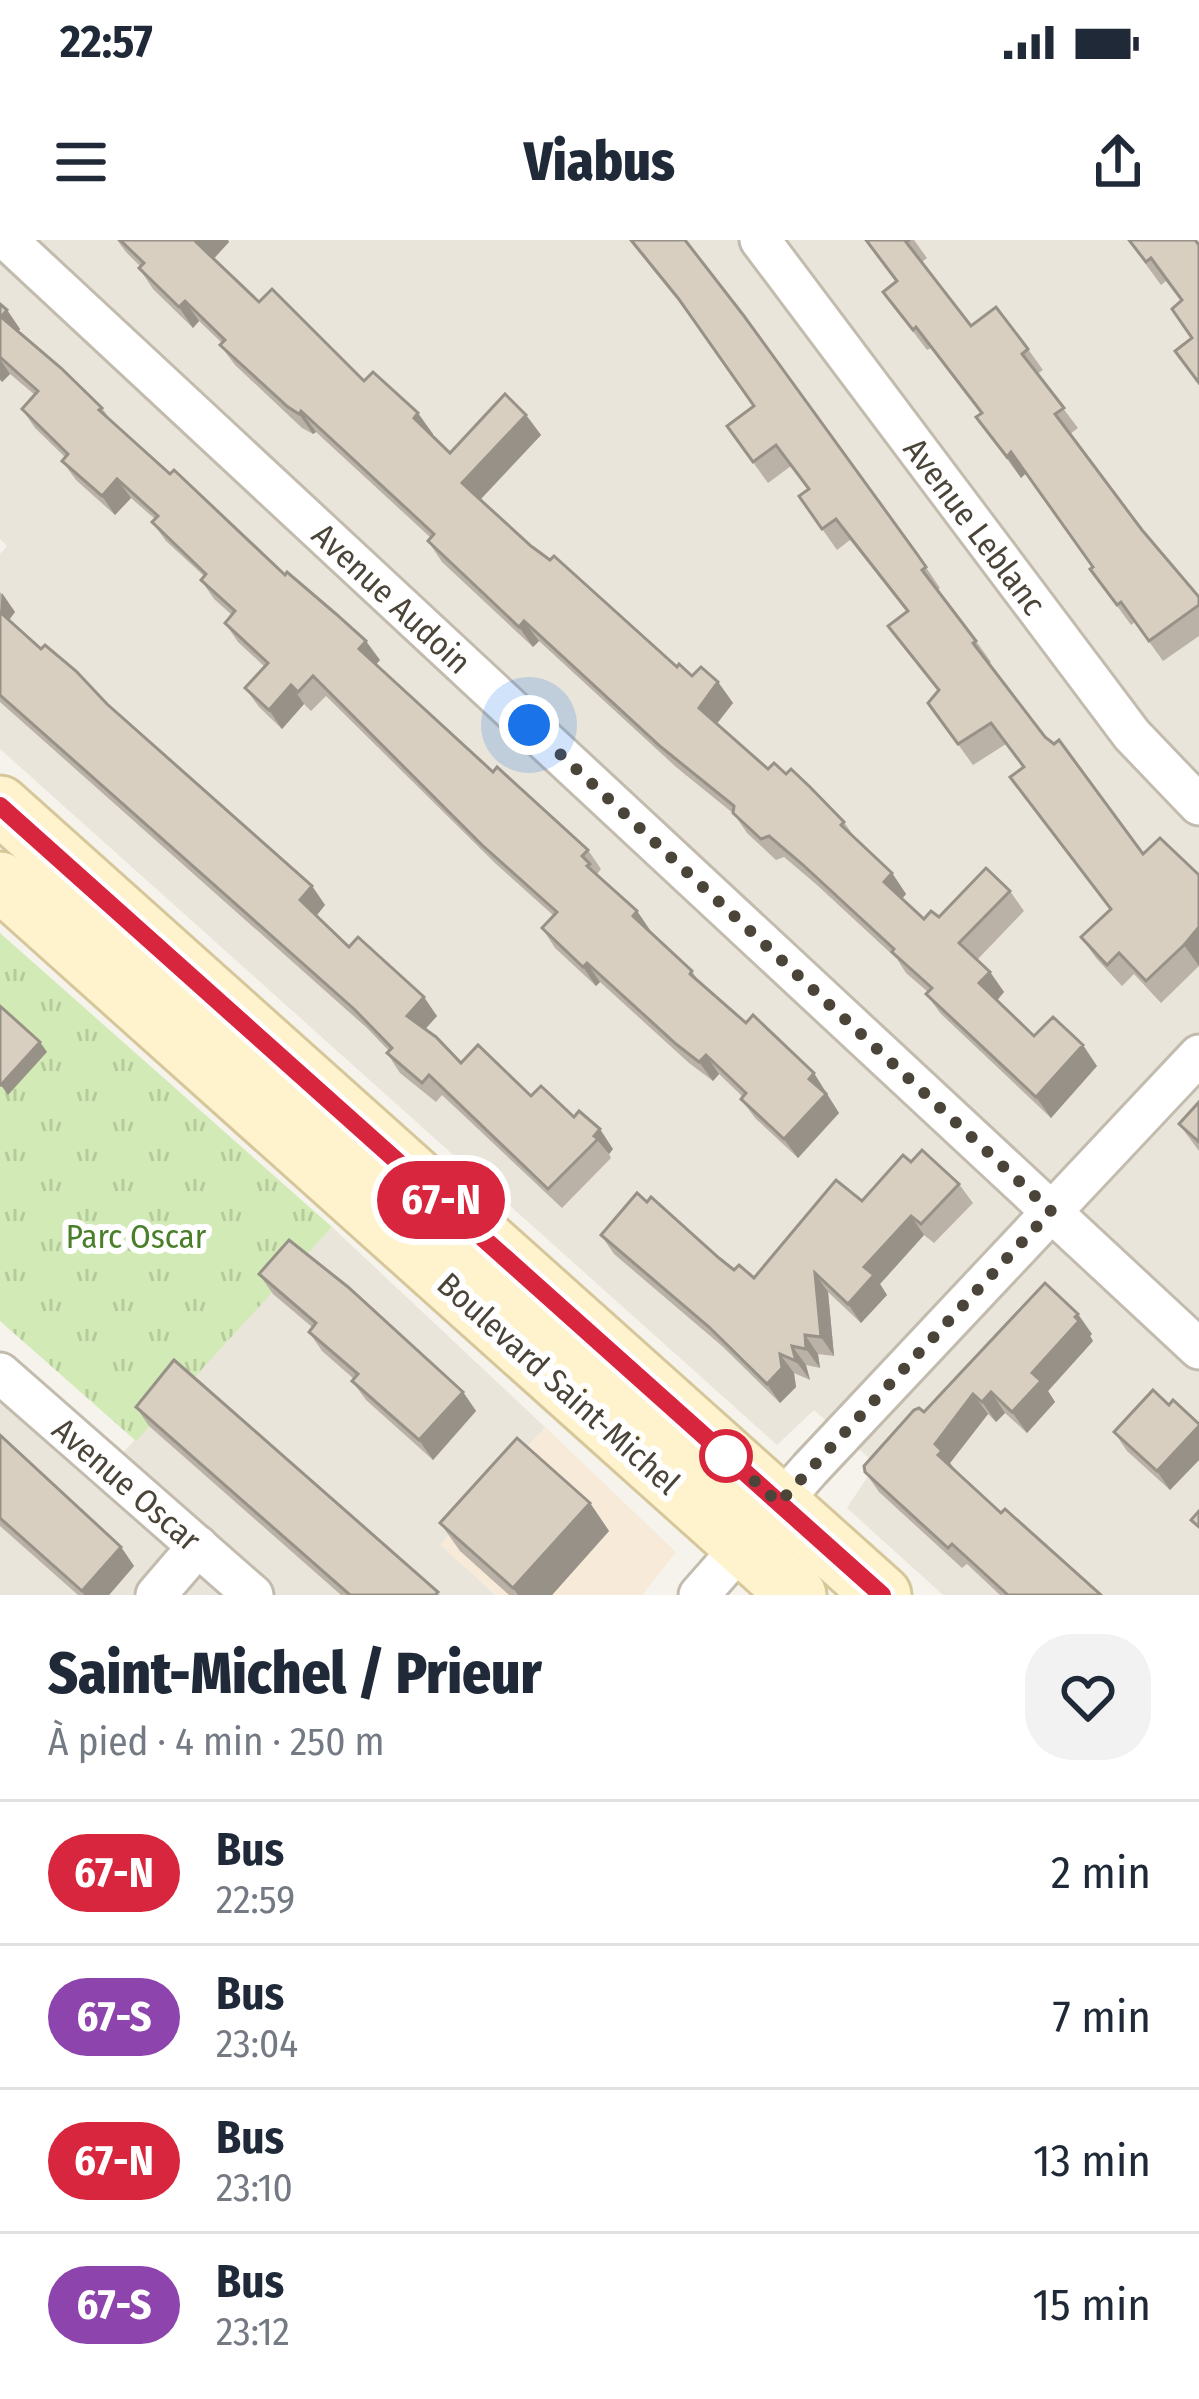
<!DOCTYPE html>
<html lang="fr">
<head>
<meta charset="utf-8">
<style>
	:root { --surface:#fff; --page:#f2f2f3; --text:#1f2937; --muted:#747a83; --line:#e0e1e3 }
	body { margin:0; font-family:"Fira Sans Condensed",sans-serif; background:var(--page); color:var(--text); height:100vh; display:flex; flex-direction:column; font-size:45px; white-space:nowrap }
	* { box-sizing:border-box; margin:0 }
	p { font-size:39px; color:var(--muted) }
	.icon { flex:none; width:66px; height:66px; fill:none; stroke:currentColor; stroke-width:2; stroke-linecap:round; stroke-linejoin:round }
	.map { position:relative; height:1355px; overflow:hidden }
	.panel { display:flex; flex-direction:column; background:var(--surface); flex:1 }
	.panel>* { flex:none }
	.badge { padding:0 24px; border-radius:39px; font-size:42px; line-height:78px }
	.you { position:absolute; width:60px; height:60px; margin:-30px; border:9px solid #fff; border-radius:50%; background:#1a73e8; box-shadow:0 0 0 18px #1a73e833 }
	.map>.badge { position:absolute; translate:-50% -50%; box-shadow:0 0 0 6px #fff }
	.round { display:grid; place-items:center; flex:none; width:126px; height:126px; border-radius:48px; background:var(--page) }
	.summary { display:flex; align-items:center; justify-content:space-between; height:204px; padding:0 48px }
	h1 { font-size:57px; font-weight:800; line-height:90px }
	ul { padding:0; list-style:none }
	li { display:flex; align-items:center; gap:36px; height:144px; padding:0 48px; border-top:3px solid var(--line) }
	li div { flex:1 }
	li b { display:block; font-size:45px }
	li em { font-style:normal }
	li .badge { min-width:132px; font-weight:700; text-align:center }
	.status { display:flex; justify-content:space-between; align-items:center; height:84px; padding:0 60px; background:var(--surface); direction:ltr }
	.status svg { height:33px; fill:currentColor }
	header { display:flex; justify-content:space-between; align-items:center; height:156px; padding:0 48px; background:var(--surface); font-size:54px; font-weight:800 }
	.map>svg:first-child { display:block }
	.residential { fill:#eae5da }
	.commercial { fill:#f7ead8 }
	.grass { fill:url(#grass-tufts) }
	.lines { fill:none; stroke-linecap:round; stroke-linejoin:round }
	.street-casing { stroke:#c2bbae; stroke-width:45 }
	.secondary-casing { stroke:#d6c79b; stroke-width:63 }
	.street { stroke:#fff; stroke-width:39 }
	.secondary { stroke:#fff3cd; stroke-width:57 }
	.wall { fill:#bab2a6 }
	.shaded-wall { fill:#979187 }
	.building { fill:#d8cfc1; stroke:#979187; stroke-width:3 }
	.line-casing { stroke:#fff; stroke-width:27 }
	.line { stroke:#d7263d; stroke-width:18 }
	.walk { stroke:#4b4439; stroke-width:12; stroke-dasharray:0 21.6 }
	.stop-dot { fill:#fff; stroke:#d7263d; stroke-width:6 }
	.labels { text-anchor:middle; stroke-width:12; stroke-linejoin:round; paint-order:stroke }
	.street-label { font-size:33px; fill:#4b4439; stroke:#fff }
	.park-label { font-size:33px; fill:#4a7f2a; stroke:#fff }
</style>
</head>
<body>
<div class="status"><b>22:57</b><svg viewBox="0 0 49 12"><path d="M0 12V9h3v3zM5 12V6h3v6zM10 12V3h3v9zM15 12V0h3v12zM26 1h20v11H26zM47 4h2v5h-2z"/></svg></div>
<header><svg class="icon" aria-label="menu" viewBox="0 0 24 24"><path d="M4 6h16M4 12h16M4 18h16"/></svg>Viabus<svg class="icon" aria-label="share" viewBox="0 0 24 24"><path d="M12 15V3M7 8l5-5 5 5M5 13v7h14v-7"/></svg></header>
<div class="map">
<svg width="1199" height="1355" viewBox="0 0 1199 1355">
	<defs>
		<pattern id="grass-tufts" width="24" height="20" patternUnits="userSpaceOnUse" patternTransform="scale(3)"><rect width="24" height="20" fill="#d2eab5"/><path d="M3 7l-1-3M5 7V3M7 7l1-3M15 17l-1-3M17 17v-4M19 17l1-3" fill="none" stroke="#b6ca9c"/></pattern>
	</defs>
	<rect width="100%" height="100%" fill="#f6f3ec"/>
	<g class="residential">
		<path d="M 0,0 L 1199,0 L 1199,1355 L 943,1355 L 847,1268 L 876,1224 L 814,1170 L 777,1205 L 0,509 L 0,314 L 7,306 L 0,299 Z"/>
		<path d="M 332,987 L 545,1187 L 441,1304 L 495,1355 L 0,1355 L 0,1161 L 93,1245 Z"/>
	</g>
	<path class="commercial" d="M 545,1187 L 676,1312 L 642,1355 L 496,1355 L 440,1305 Z"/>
	<path class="grass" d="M 0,693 L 332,987 L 136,1201 L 0,1081 Z"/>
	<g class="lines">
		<defs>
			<g id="street">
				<path d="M 7,0 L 1199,1109"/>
				<path d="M 760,0 L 1132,495 L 1199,565"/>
				<path d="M 0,1133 L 253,1355"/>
				<path d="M 156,1355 L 198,1306"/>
				<path d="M 699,1355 L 810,1229 L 1199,815"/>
			</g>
			<g id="secondary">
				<path d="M 0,565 L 882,1355"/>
				<path d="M 0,641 L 797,1355"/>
			</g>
		</defs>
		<use href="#street" class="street-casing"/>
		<use href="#secondary" class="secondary-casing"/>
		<use href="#street" class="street"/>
		<use href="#secondary" class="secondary"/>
	</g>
	<g class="wall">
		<path d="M 117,0 L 228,0 L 229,2 L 214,19 L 259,62 L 433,194 L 432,195 L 450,213 L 526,175 L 541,195 L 481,259 L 531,306 L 677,427 L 692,436 L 718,442 L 733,463 L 717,484 L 768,529 L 844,582 L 855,598 L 892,633 L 906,654 L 902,659 L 924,679 L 939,677 L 1010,651 L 1024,671 L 977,720 L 990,732 L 1004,752 L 997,760 L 1034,796 L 1097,826 L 1051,878 L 941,774 L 926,754 L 928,752 L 906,733 L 897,719 L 817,645 L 784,617 L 776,620 L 747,593 L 734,574 L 676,527 L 539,401 L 533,407 L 442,322 L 428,301 L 431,298 L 316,192 L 313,194 L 302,188 L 235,125 L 220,105 L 222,103 L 199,81 L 193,88 L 153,49 L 139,28 L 140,26 L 126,12 Z"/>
		<path d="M 629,0 L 685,0 L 917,314 L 940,348 L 937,350 L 976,401 L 991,422 L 989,423 L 1045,497 L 1143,614 L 1199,635 L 1199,726 L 1161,763 L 1134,734 L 1122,746 L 1096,718 L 1081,697 L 1110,669 L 1010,537 L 1023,527 L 1006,504 L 973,525 L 928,463 L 938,451 L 888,386 L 907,372 L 850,300 L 837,310 L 799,256 L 809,249 L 791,226 L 768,243 L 727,186 L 754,166 L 693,79 Z"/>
		<path d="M 865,0 L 914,0 L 927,18 L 922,22 L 971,86 L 1028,109 L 1043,130 L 1037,134 L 1078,188 L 1070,194 L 1142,290 L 1199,357 L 1199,396 L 1163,421 L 1135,382 L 1131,385 L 1090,329 L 1093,327 L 1026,233 L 1021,238 L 976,177 L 981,173 L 931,108 L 927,110 L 883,52 L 896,42 Z"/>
		<path d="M 1128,0 L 1195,0 L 1192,98 L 1181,61 L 1166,41 L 1161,45 Z"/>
		<path d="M 0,64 L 7,70 L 20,89 L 18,92 L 102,168 L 110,179 L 380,420 L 376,425 L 493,532 L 588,610 L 601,629 L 597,634 L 637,671 L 650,691 L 692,731 L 701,745 L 828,853 L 826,854 L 839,873 L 798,918 L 755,878 L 741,859 L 743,857 L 719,834 L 713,841 L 689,823 L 600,742 L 596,746 L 555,708 L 542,688 L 554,676 L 496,624 L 326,456 L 311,471 L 304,464 L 282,489 L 259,467 L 245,448 L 265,427 L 238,402 L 225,383 L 232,375 L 214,359 L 201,340 L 204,336 L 166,301 L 152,282 L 155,279 L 131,258 L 115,275 L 76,240 L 62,221 L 65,217 L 35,188 L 22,169 L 35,155 L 10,134 L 2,142 L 0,140 Z"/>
		<path d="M 0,352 L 15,372 L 9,380 L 107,464 L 312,646 L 325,665 L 316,676 L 349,707 L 437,776 L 425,789 L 461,823 L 574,877 L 613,909 L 609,914 L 611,918 L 562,968 L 442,855 L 436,862 L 400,833 L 387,813 L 389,811 L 367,788 L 0,462 Z"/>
		<path d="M 1199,862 L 1199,911 L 1179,884 Z"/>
		<path d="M 911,922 L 959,944 L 973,963 L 934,1003 L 924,995 L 880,1044 L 887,1055 L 861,1083 L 828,1052 L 834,1116 L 818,1114 L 820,1128 L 806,1125 L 810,1140 L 794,1133 L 796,1147 L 780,1163 L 722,1106 L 614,1014 L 601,995 L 647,962 L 734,1030 L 754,1038 L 862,961 Z"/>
		<path d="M 259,1034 L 463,1152 L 476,1171 L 433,1220 L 366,1160 L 352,1141 L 354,1139 L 322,1111 L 309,1092 L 312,1087 L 273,1054 Z"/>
		<path d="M 1092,1094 L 1090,1096 L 1093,1101 L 1048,1151 L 1055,1162 L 1027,1193 L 1005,1173 L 996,1182 L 988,1174 L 950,1223 L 955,1231 L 1001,1273 L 1101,1355 L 1000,1355 L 967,1324 L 962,1328 L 879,1252 L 865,1232 L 924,1172 Z"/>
		<path d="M 1169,1165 L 1199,1184 L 1199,1220 L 1170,1250 L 1127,1211 L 1114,1192 Z"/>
		<path d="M 136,1167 L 440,1355 L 341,1355 L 149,1186 Z"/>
		<path d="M 0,1195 L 121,1307 L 134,1326 L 109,1355 L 78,1355 L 0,1286 Z"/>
		<path d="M 590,1263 L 609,1291 L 552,1355 L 509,1355 L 460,1311 L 440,1283 Z"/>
	</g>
	<g class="shaded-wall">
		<path d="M 197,0 L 228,0 L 229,2 L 210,22 L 196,2 Z"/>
		<path d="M 185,61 L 199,81 L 193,88 L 179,67 Z"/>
		<path d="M 7,70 L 20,89 L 14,96 L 1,77 Z"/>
		<path d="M 0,119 L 10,134 L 2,142 L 0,139 Z"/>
		<path d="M 301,171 L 316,192 L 313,194 L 299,174 Z"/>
		<path d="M 418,173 L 433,194 L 428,199 L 414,178 Z"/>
		<path d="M 526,175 L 541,195 L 477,263 L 462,243 Z"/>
		<path d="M 1011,212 L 1026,233 L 1021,238 L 1007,217 Z"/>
		<path d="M 117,239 L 131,258 L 115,275 L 102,256 Z"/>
		<path d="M 2,353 L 15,372 L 6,384 L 0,375 Z"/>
		<path d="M 524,381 L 539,401 L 533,407 L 519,387 Z"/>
		<path d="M 366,401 L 380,420 L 372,428 L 359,409 Z"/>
		<path d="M 718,442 L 733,463 L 713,488 L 699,468 Z"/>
		<path d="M 291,445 L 304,464 L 282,489 L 269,470 Z"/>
		<path d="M 892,633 L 906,654 L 898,663 L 884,642 Z"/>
		<path d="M 312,646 L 325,665 L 313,680 L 300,660 Z"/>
		<path d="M 637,671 L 650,690 L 646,695 L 633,676 Z"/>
		<path d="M 1199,687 L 1199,726 L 1184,705 Z"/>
		<path d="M 587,723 L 600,742 L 596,746 L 583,727 Z"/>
		<path d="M 990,732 L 1004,752 L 994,764 L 979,743 Z"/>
		<path d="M 424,757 L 437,776 L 420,795 L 407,776 Z"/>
		<path d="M 40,802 L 47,812 L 8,855 L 1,845 Z"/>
		<path d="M 1083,805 L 1097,826 L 1051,878 L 1036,857 Z"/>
		<path d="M 706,815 L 719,834 L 713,841 L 699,822 Z"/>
		<path d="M 814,833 L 839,873 L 798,918 L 784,899 L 809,839 Z"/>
		<path d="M 600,889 L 613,909 L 609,914 L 594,896 Z"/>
		<path d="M 911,976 L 924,995 L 880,1044 L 887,1055 L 861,1083 L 848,1064 L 864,1027 Z"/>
		<path d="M 815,1033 L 828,1052 L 834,1116 L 821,1097 Z"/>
		<path d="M 1078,1074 L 1092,1094 L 1090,1096 L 1093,1101 L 1048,1151 L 1055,1162 L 1027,1193 L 1012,1172 L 1032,1133 Z"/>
		<path d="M 805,1095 L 818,1114 L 820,1128 L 806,1109 Z"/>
		<path d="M 792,1106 L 806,1125 L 810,1140 L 796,1121 Z"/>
		<path d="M 780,1114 L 794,1133 L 796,1147 L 780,1163 L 767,1144 Z"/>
		<path d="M 463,1152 L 476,1171 L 433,1220 L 419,1200 Z"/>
		<path d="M 991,1152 L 1005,1173 L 996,1182 L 982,1162 Z"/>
		<path d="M 973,1154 L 988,1174 L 950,1223 L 956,1231 L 938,1215 L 935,1204 Z"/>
		<path d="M 1199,1186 L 1199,1220 L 1170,1250 L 1157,1231 Z"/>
		<path d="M 590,1263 L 609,1291 L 552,1355 L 518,1355 L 513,1348 Z"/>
		<path d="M 121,1307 L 134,1326 L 109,1355 L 84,1355 L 82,1351 Z"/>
	</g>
	<g class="building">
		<path d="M 120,0 L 197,0 L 196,2 L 259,62 L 272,49 L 364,141 L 373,132 L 418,173 L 414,178 L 450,213 L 505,154 L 526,175 L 462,243 L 531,306 L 550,320 L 554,316 L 677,427 L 679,424 L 692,436 L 701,427 L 718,442 L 699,468 L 768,529 L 774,523 L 786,534 L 791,529 L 810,547 L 844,582 L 841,585 L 892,633 L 884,642 L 924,679 L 931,671 L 939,677 L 986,628 L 1010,651 L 959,703 L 990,732 L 979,743 L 1034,796 L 1053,777 L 1083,805 L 1036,857 L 926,754 L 932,748 L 892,712 L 894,709 L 802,624 L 769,596 L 761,599 L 733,573 L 734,566 L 661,507 L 524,381 L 519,387 L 428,301 L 434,294 L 301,171 L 299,174 L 288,167 L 220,105 L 225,100 L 185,61 L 179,67 L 139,28 L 144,23 Z"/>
		<path d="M 631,0 L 685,0 L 744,76 L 917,314 L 926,327 L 922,330 L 976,401 L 973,403 L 1045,497 L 1054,504 L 1059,500 L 1143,614 L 1160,598 L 1199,635 L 1199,687 L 1184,705 L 1146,741 L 1119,713 L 1107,725 L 1081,697 L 1111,669 L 1010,537 L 1024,527 L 991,483 L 958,504 L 928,463 L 939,450 L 888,386 L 908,371 L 836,279 L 822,289 L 799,256 L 809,249 L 776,205 L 753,222 L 727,186 L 754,166 L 678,58 Z"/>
		<path d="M 866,0 L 910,0 L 906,2 L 971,86 L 996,67 L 1028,109 L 1022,114 L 1064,168 L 1055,174 L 1142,290 L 1199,357 L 1199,365 L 1149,401 L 1121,362 L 1117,365 L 1090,329 L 1093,327 L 1011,212 L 1007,217 L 976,177 L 982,173 L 916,87 L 913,90 L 883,52 L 897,41 Z"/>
		<path d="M 1129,0 L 1195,0 L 1199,5 L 1199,143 L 1175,111 L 1192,98 L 1172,69 L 1182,60 L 1151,18 L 1146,22 Z"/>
		<path d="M 0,64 L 7,70 L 1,77 L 61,128 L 102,168 L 99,170 L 170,234 L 174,230 L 285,335 L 287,332 L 336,374 L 366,401 L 359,409 L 493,532 L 497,527 L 588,610 L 582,616 L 590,624 L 587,626 L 637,671 L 633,676 L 692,731 L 690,734 L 746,783 L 753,775 L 814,833 L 809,839 L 826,854 L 784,899 L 741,859 L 746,853 L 706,815 L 699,822 L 676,804 L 587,723 L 583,727 L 542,688 L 557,672 L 482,605 L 313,436 L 298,452 L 291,445 L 269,470 L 245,448 L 268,423 L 225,383 L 235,371 L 201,340 L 206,334 L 152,282 L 158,276 L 117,239 L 102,256 L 62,221 L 68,214 L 22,169 L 38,151 L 0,117 Z"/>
		<path d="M 0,372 L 41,409 L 45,405 L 76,431 L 107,464 L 312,646 L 300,660 L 349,707 L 358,697 L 424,757 L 407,776 L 436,797 L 461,823 L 478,805 L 531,856 L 541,846 L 574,877 L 579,871 L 600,889 L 594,896 L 598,899 L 548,949 L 429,835 L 422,843 L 387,813 L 392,808 L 354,769 L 0,455 Z"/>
		<path d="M 0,766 L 40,802 L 1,845 L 0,844 Z"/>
		<path d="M 1199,862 L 1199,902 L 1179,884 Z"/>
		<path d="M 922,910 L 959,944 L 921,984 L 911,976 L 864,1027 L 874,1035 L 848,1064 L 815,1033 L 821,1097 L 805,1095 L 806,1109 L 792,1106 L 796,1121 L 780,1114 L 782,1128 L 767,1144 L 709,1087 L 601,995 L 637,953 L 647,962 L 651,957 L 719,1018 L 734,1030 L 739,1025 L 754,1038 L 836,940 L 862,961 L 903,915 L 911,922 Z"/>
		<path d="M 289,1000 L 348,1047 L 463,1152 L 419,1200 L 352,1141 L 358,1134 L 309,1092 L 316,1083 L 259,1034 Z"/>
		<path d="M 1045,1043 L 1078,1074 L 1075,1077 L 1079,1081 L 1032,1133 L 1041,1141 L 1012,1172 L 991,1152 L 982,1162 L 973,1154 L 935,1204 L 942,1211 L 938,1215 L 1001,1273 L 1005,1269 L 1101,1355 L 1008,1355 L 952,1304 L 948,1308 L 865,1232 L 864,1226 L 914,1170 L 919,1168 L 924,1172 Z"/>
		<path d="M 174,1120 L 438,1352 L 435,1355 L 350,1355 L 136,1167 Z"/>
		<path d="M 1153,1150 L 1169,1165 L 1173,1160 L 1199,1184 L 1199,1186 L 1157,1231 L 1114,1192 Z"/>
		<path d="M 0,1195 L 121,1307 L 82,1351 L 0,1278 Z"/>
		<path d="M 517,1198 L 590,1263 L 513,1348 L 440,1283 Z"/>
		<path d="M 1199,1271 L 1199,1287 L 1191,1280 Z"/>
	</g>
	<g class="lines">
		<defs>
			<path id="line" d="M 0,566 L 882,1355"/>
		</defs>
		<use href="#line" class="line-casing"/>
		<use href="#line" class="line"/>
		<path class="walk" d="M 529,485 L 1051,971 L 779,1263 L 713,1204 L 726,1216"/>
	</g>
	<circle class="stop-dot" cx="726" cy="1216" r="24"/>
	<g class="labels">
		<g class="street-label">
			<text transform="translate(975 286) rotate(53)" y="12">Avenue Leblanc</text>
			<text transform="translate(392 358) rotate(43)" y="12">Avenue Audoin</text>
			<text transform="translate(559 1143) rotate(42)" y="12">Boulevard Saint-Michel</text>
			<text transform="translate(127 1244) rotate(41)" y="12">Avenue Oscar</text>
		</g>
		<g class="park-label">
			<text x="136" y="1008">Parc Oscar</text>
		</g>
	</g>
</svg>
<div class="you" style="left:529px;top:485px"></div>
<b class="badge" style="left:441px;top:960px;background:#d7263d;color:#fff">67-N</b>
</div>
<section class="panel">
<div class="summary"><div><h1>Saint-Michel / Prieur</h1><p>À pied · 4 min · 250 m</p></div><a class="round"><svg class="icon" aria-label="heart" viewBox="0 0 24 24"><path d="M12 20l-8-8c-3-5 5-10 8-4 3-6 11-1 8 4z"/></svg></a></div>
<ul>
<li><span class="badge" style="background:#d7263d;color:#fff">67-N</span><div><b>Bus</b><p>22:59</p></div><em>2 min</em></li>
<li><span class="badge" style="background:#8e44ad;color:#fff">67-S</span><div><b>Bus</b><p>23:04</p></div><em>7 min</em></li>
<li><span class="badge" style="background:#d7263d;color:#fff">67-N</span><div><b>Bus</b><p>23:10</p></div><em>13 min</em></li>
<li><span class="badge" style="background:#8e44ad;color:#fff">67-S</span><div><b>Bus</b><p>23:12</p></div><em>15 min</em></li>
</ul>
</section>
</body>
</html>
